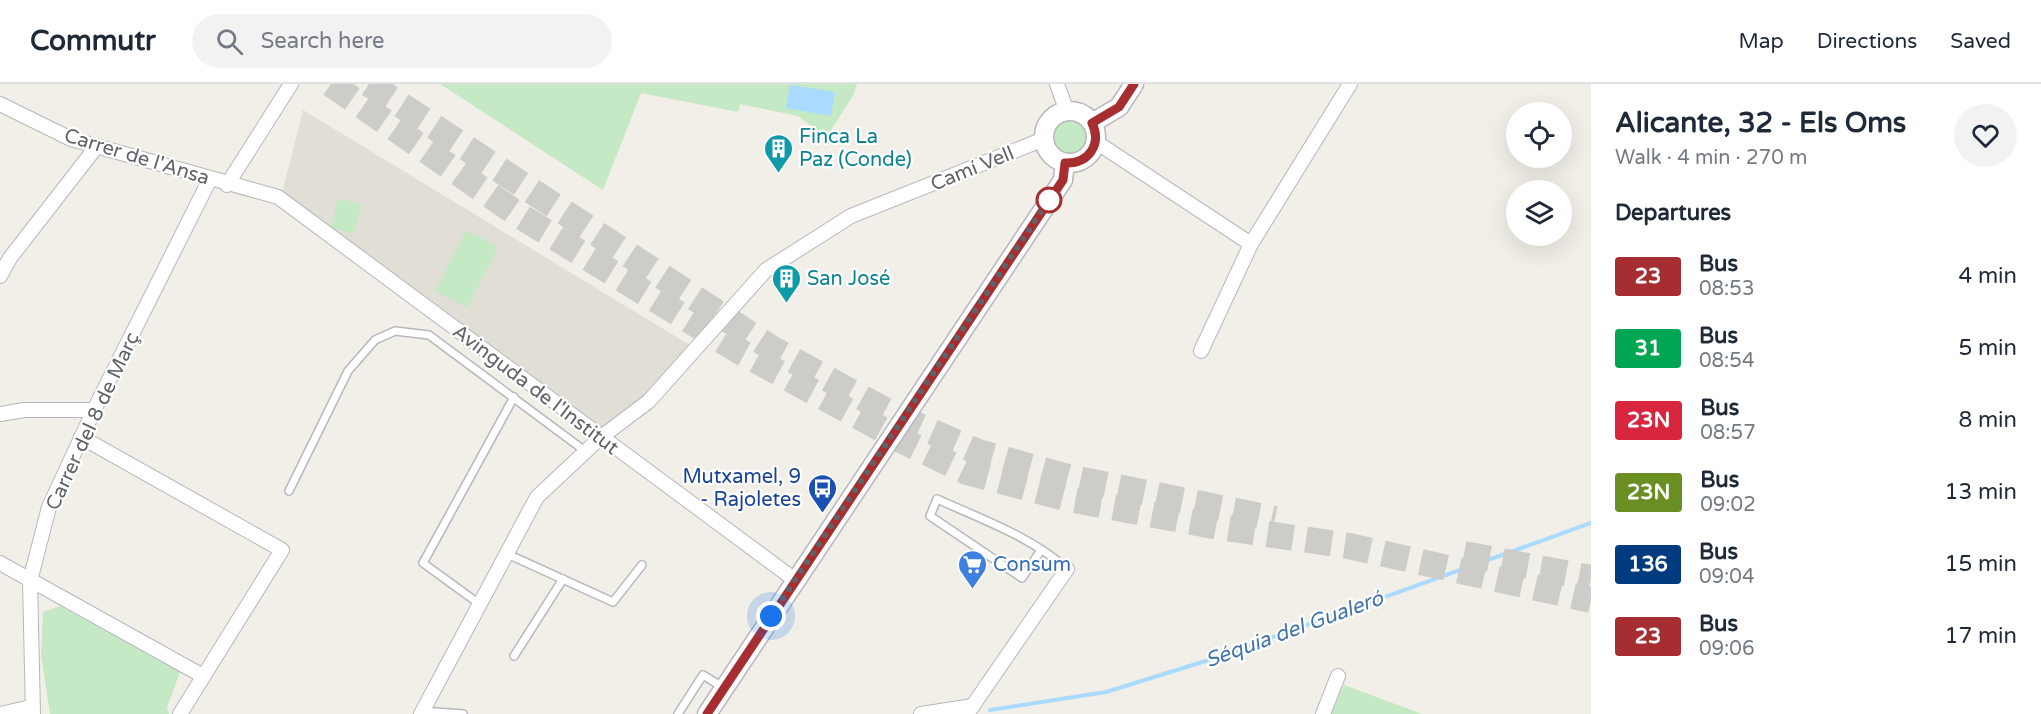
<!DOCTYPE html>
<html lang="en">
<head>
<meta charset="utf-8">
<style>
	:root { --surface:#fff; --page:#f2f2f3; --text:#1f2937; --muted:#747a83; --line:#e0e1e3 }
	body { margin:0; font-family:"Varela Round",sans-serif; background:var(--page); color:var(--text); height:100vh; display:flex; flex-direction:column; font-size:22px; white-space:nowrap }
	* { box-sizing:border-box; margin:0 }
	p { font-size:20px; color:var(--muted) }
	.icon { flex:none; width:33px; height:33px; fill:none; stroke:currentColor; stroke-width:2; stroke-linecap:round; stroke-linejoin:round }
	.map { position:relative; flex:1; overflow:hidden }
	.sheet { display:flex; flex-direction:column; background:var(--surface); width:450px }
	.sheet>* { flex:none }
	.badge { padding:0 12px; border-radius:4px; font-size:21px; line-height:39px }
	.controls { position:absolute; left:1506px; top:18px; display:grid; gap:12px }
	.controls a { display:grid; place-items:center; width:66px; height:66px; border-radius:50%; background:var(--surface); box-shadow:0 6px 24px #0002; font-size:30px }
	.you { position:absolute; width:30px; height:30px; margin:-15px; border:4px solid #fff; border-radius:50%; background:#1a73e8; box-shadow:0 0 0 9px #1a73e833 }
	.map>.badge { position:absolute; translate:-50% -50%; box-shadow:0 0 0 3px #fff }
	h2 { padding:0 24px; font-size:22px; line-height:54px }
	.round { display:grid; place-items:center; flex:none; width:63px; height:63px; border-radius:32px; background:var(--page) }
	.headline { display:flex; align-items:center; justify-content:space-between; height:102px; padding:0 24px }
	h1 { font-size:28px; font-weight:700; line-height:45px }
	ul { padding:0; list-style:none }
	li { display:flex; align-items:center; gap:18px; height:72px; padding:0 24px }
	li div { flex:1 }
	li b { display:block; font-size:22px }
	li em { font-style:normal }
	li .badge { min-width:66px; font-weight:700; text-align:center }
	header { display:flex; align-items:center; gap:36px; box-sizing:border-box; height:84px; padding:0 30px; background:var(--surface); border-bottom:2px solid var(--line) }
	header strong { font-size:28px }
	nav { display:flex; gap:33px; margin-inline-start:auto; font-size:21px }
	.search { width:420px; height:54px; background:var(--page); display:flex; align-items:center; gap:15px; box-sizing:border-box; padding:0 21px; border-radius:33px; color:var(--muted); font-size:22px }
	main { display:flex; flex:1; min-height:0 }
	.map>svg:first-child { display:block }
	.education { fill:#e1ded6 }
	.green { fill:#c5e8c5 }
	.water { fill:#aadaff }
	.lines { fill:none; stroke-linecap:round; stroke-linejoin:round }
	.stream { stroke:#aadaff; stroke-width:4 }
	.motorway-tunnel { stroke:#ccccc8; stroke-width:26; stroke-dasharray:26 13; stroke-linecap:butt }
	.service-casing { stroke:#b5b8bc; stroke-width:10 }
	.minor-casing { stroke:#b5b8bc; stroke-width:16 }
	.tertiary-casing { stroke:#b5b8bc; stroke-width:21 }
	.service { stroke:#fff; stroke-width:7 }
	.minor { stroke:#fff; stroke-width:14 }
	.tertiary { stroke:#fff; stroke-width:18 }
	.line-casing { stroke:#fff; stroke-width:14 }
	.line { stroke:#a72e30; stroke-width:9 }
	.walk { stroke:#5f6368; stroke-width:6; stroke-dasharray:0 10.8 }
	.stop-dot { fill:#fff; stroke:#a72e30; stroke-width:3 }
	.labels { text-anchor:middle; stroke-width:4.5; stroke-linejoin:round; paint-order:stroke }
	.culture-label { font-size:20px; fill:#0d838f; stroke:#fff; text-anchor:start }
	.street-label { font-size:20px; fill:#5f6368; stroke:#fff }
	.transit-label { font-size:20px; fill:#164399; stroke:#fff; text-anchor:end }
	.shop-label { font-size:20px; fill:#366cbe; stroke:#fff; text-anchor:start }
	.water-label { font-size:21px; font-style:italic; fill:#4174aa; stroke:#fff }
</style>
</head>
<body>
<header>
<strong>Commutr</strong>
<div class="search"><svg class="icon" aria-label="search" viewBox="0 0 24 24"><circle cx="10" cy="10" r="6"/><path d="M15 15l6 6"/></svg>Search here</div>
<nav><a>Map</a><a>Directions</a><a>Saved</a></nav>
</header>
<main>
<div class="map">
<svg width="1591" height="630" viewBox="0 0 1591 630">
	<rect width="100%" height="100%" fill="#f1efe8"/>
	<path class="education" d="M 303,26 L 693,263 L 638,318 L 595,348 L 282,109 Z"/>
	<g class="green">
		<path d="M 440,0 L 857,0 L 854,10 L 826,54 L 798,32 L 740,20 L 738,28 L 641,9 L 603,106 Z"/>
		<circle cx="1071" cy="53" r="20"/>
		<path d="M 338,115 L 361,120 L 354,150 L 331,144 Z"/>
		<path d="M 466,146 L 498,163 L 467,224 L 435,207 Z"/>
		<path d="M 60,522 L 180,588 L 167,623 L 169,630 L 50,630 L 41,571 L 43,528 Z"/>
		<path d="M 1344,601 L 1422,630 L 1331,630 Z"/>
	</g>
	<path class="water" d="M 790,1 L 835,8 L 831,32 L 786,24 Z"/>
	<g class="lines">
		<path class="stream" d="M 990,626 L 1106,608 L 1209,576 L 1591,439"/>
		<g class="motorway-tunnel">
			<path d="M 331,0 L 517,130 L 739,267 L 905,358 L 967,388 L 1069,415 L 1219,443 L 1349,462 L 1591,516"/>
			<path d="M 369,0 L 771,264 L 892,330 L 978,368 L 1068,393 L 1275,435"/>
			<path d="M 1464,470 L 1591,494"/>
		</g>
		<defs>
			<g id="service">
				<path d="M 289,407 L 348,287 L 375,256 L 395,247 L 429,251 L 585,367"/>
				<path d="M 1041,466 L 1022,494 L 930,432 L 937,415 C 981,435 1030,452 1067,485"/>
				<path d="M 505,469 L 613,518 L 642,481"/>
				<path d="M 478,519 L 423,479 L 514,313"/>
				<path d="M 514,572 L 563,495"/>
				<path d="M 423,627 L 463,630"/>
				<path d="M 678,630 L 703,591 L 724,604"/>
			</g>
			<g id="minor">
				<path d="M 1057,0 L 1067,28"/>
				<path d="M 0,20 L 71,55 L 278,113 L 795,496"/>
				<path d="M 1096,58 L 1251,160 L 1201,267"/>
				<path d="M 227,101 L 291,0"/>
				<path d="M 1251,160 L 1350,0"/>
				<path d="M 0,192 L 10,174 L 97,62"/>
				<path d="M 0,330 L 24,326 L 94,326"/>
				<path d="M 81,353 L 282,466 L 180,630"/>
				<path d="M 0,479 L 203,592"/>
				<path d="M 1,630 L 31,623"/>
				<path d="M 33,630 L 30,497 L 49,423 L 94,326 L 210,95"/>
				<path d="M 421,630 L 537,413 L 600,354 L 649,317 L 766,186 L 851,132 L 1044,55"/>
				<path d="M 921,630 L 973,622"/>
				<path d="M 967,630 L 1067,485"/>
				<path d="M 1323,630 L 1338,592"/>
			</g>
			<g id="tertiary">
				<circle cx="1070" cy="53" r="26"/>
				<path d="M 1092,39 L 1119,23 L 1134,0"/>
				<path d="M 707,630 L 1063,96 L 1065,79"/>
			</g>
		</defs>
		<use href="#service" class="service-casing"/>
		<use href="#minor" class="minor-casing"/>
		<use href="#tertiary" class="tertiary-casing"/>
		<use href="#service" class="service"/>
		<use href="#minor" class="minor"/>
		<use href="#tertiary" class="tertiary"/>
	</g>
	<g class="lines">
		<defs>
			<path id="line" d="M 707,630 L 1063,96 L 1065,79 C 1089,80 1102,60 1092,39 L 1119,23 L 1134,0"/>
		</defs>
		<use href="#line" class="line-casing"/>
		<use href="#line" class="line"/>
		<path class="walk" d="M 771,532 L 1049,116"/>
	</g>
	<defs>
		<symbol id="building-pin" viewBox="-11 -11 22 30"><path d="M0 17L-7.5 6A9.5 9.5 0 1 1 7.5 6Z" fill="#0f9aa8" stroke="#fff"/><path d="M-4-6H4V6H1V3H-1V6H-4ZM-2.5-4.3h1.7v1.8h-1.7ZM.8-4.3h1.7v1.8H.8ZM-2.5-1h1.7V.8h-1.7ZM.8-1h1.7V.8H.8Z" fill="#fff"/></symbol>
		<symbol id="bus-pin" viewBox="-11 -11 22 30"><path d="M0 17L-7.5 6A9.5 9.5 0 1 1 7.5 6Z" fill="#1a4fb4" stroke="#fff"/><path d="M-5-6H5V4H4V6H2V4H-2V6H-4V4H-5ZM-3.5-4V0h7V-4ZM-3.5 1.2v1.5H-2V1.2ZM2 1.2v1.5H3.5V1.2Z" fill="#fff"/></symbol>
		<symbol id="supermarket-pin" viewBox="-11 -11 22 30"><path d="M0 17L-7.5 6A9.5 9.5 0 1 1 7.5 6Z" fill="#3f7fe0" stroke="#fff"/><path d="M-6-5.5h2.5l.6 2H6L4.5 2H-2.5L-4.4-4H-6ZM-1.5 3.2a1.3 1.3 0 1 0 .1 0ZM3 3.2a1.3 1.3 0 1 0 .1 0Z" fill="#fff"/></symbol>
	</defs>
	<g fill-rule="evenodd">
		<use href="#building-pin" x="762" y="48" width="33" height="45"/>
		<use href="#building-pin" x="770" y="178" width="33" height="45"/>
		<use href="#bus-pin" x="806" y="388" width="33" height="45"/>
		<use href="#supermarket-pin" x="956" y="464" width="33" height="45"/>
	</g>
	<circle class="stop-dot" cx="1049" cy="116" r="12"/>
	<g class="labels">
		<g class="culture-label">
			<text x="799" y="59">Finca La<tspan x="799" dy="23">Paz (Conde)</tspan></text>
			<text x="807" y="201">San José</text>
		</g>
		<g class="street-label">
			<text transform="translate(137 72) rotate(17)" y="7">Carrer de l'Ansa</text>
			<text transform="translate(972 84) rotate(-22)" y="7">Camí Vell</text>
			<text transform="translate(536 305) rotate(37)" y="7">Avinguda de l'Institut</text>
			<text transform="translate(92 337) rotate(-65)" y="7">Carrer del 8 de Març</text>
		</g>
		<g class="transit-label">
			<text x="801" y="399">Mutxamel, 9<tspan x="801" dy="23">- Rajoletes</tspan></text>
		</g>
		<g class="shop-label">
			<text x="993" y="487">Consum</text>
		</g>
		<g class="water-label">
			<text transform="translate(1294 545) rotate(-20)" y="7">Séquia del Gualeró</text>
		</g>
	</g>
</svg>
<div class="controls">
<a><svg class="icon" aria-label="locate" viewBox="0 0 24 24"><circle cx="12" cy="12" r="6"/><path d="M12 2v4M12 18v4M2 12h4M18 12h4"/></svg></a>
<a><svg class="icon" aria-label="layers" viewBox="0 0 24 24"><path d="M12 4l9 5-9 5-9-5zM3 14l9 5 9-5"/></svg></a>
</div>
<div class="you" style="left:771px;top:532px"></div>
</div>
<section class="sheet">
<div class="headline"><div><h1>Alicante, 32 - Els Oms</h1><p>Walk · 4 min · 270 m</p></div><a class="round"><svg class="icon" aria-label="heart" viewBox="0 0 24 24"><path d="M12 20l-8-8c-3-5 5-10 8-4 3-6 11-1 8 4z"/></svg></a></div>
<h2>Departures</h2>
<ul>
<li><span class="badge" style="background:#a72e30;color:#fff">23</span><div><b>Bus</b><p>08:53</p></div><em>4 min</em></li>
<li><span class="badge" style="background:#00a651;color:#fff">31</span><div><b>Bus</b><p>08:54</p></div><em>5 min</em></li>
<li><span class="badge" style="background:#d7263d;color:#fff">23N</span><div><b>Bus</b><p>08:57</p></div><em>8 min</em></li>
<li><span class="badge" style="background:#6b8e23;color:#fff">23N</span><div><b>Bus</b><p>09:02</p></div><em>13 min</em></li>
<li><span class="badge" style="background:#003b80;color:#fff">136</span><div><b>Bus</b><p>09:04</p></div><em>15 min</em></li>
<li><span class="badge" style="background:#a72e30;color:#fff">23</span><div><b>Bus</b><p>09:06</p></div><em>17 min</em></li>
</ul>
</section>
</main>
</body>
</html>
